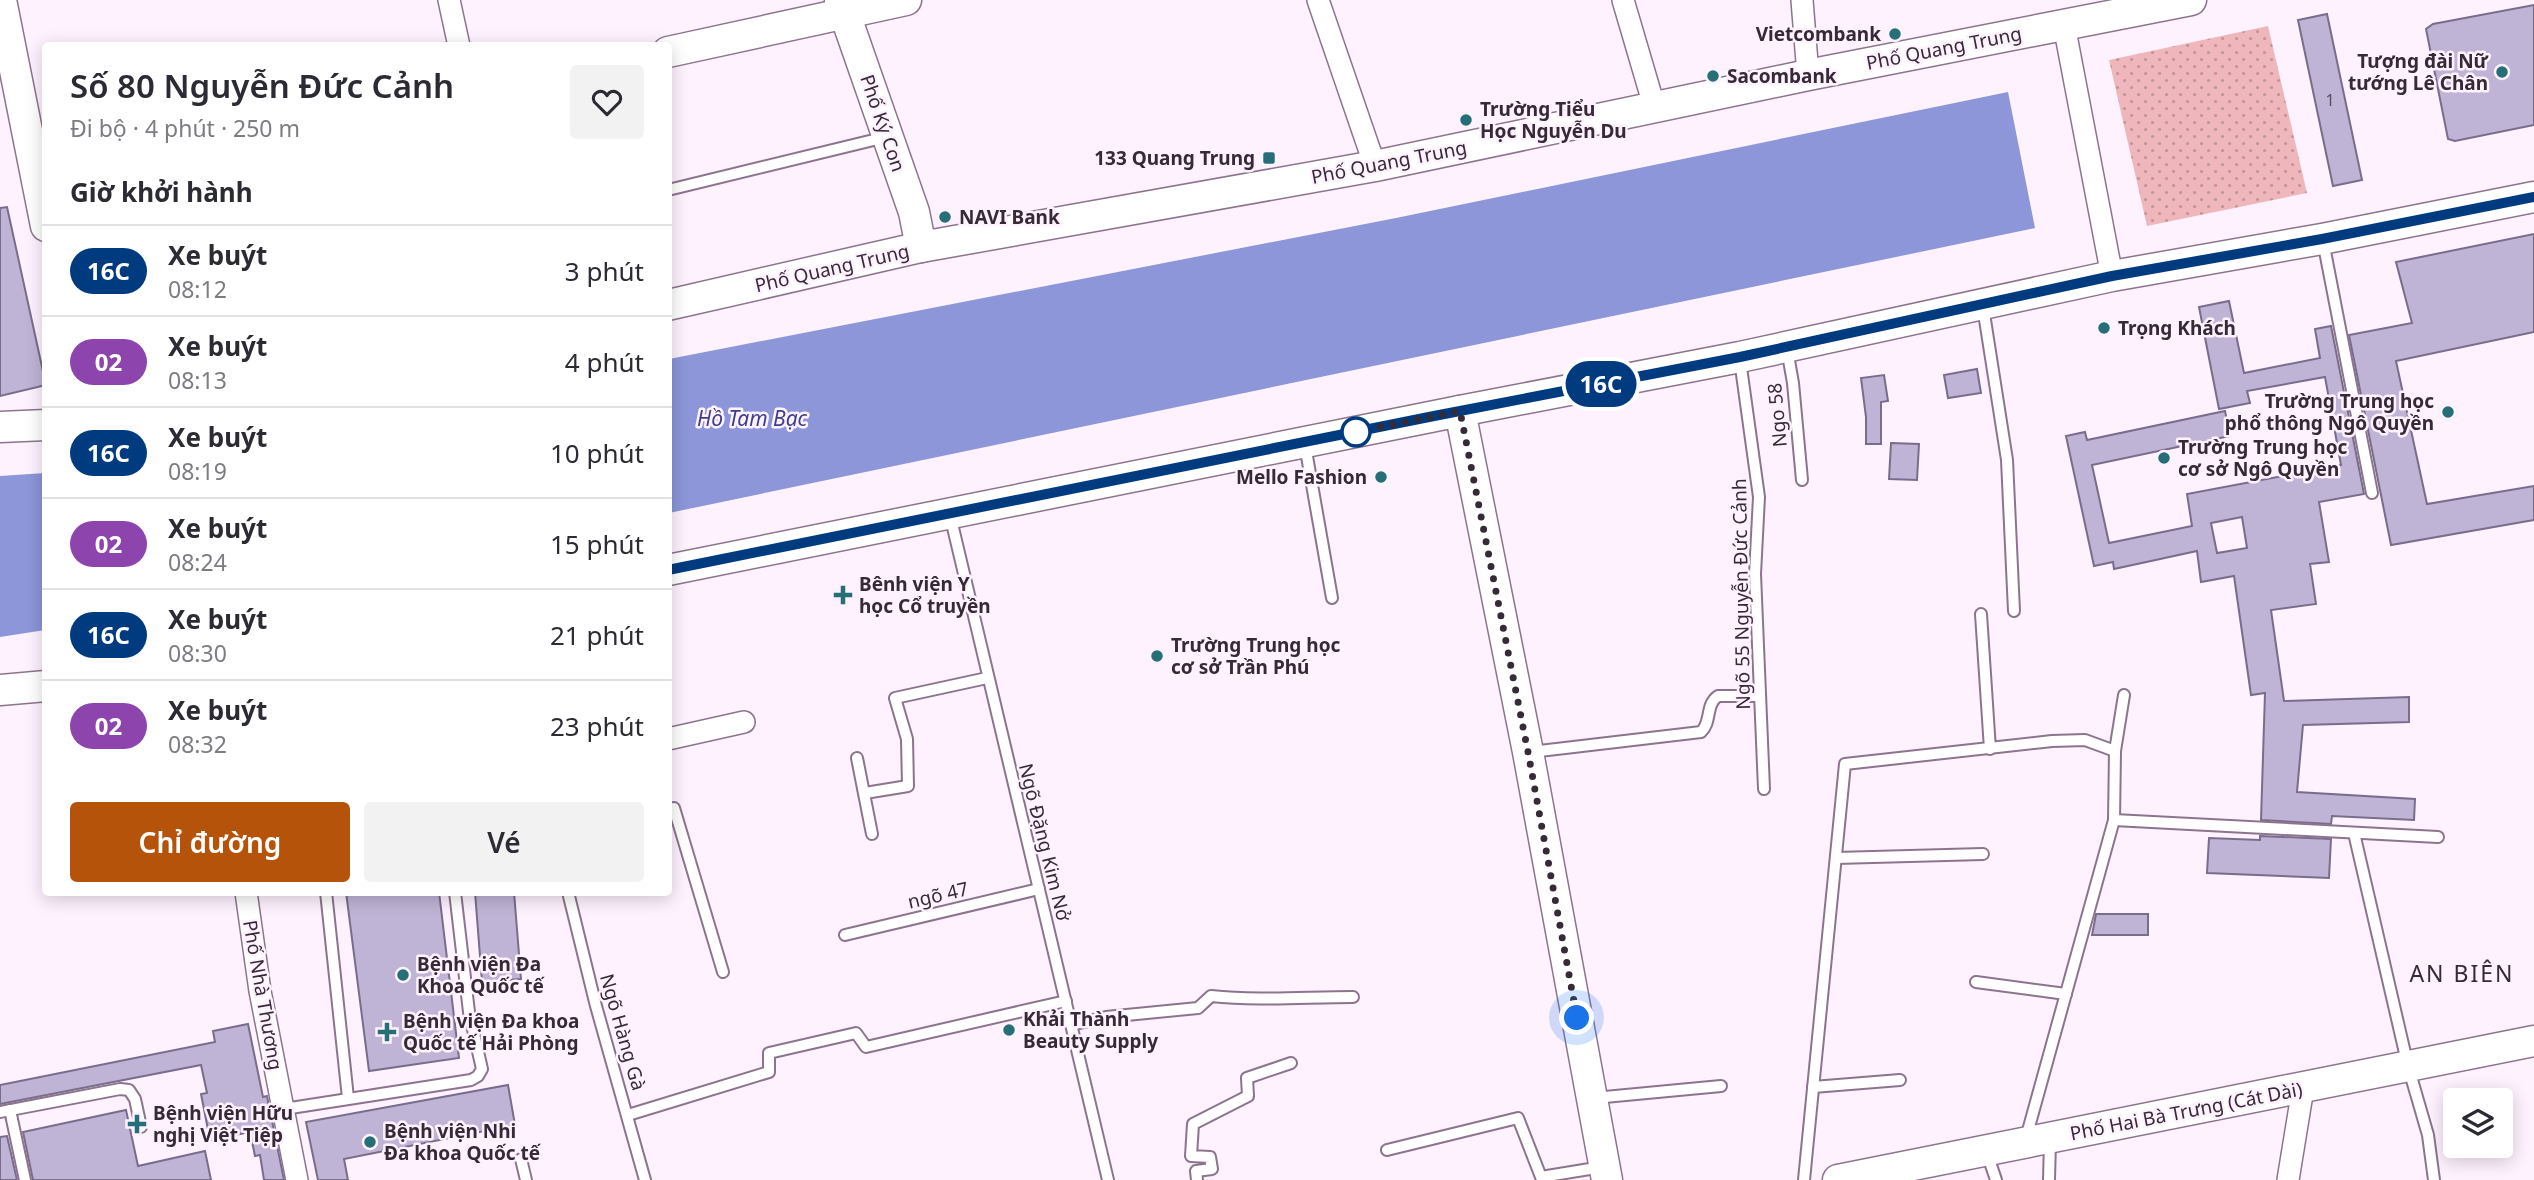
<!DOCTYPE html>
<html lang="vi">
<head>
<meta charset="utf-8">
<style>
	:root { --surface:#fff; --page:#f2f2f3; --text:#2b2b33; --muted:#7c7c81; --line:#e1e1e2; --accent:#b45309 }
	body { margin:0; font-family:"Noto Sans",sans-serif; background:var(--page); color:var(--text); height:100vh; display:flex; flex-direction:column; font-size:26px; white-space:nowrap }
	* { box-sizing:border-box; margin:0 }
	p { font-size:23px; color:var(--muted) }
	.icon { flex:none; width:38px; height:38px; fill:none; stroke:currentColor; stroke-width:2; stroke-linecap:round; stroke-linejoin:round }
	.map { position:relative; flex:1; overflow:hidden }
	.details { position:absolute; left:42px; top:42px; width:630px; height:854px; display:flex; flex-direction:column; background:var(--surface); border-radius:7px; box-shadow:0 4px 18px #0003 }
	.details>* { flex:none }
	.badge { padding:0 14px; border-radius:23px; font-size:24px; line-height:46px }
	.controls { position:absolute; left:2443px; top:1088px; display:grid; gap:14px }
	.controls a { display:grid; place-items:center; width:70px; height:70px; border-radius:7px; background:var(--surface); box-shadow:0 4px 18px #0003; font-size:35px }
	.you { position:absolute; width:35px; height:35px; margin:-18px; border:5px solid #fff; border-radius:50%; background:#1a73e8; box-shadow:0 0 0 10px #1a73e833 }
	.map>.badge { position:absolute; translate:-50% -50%; box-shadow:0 0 0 4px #fff }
	h2 { padding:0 28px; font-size:26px; line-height:63px }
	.round { display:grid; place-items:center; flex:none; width:74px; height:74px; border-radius:7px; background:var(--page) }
	.headline { display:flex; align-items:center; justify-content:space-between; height:119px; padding:0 28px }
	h1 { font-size:33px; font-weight:600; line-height:52px }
	.primary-button { display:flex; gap:14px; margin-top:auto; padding:14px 28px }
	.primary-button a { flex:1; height:80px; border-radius:7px; background:var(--accent); color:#fff; font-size:28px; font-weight:600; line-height:80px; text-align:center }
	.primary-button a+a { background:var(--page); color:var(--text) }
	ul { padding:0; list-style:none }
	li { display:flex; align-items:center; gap:21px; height:91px; padding:0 28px; border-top:2px solid var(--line) }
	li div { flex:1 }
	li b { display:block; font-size:26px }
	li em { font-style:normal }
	li .badge { min-width:77px; font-weight:700; text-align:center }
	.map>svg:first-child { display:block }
	.park { fill:url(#park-dots) }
	.water { fill:#8c96d9 }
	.building { fill:#c0b4d6; stroke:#786d8c; stroke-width:2; fill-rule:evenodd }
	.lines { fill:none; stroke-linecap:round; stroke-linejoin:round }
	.lane-casing { stroke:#8d748e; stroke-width:14 }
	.street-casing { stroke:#8d748e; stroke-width:24 }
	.secondary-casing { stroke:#8d748e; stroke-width:33 }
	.lane { stroke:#fff; stroke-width:10 }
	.street { stroke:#fff; stroke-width:21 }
	.secondary { stroke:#fff; stroke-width:30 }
	.line-casing { stroke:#fff; stroke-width:16 }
	.line { stroke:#003b80; stroke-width:10 }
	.walk { stroke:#352a36; stroke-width:7; stroke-dasharray:0 12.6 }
	.poi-dot { fill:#266f78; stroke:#fef2fe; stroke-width:2.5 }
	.stop-dot { fill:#fff; stroke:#003b80; stroke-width:3.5 }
	.labels { text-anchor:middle; stroke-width:5; stroke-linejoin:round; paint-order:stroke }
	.number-label { font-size:16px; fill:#584c5e }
	.poi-label { font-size:19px; font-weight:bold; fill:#352a36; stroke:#fef2fe; text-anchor:start }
	.street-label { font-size:19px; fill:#352a36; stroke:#fef2fe }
	.water-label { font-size:21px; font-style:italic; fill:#3c3f8e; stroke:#fef2fe }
	.quarter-label { font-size:23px; letter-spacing:2px; fill:#352a36; stroke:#fef2fe }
</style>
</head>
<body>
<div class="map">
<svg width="2534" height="1180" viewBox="0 0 2534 1180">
	<defs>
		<pattern id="park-dots" width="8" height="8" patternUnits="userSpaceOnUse" patternTransform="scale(1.75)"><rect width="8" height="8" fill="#efb7bc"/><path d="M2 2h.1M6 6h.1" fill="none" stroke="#c2959a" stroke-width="1.8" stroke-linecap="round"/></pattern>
	</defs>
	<rect width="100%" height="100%" fill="#fef2fe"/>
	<path class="park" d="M 2268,26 L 2307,193 L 2147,226 L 2109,60 Z"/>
	<g class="water">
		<path d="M 2008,92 L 2035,228 L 669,513 L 669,359 L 1396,218 Z"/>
		<path d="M 45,473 L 45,630 L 0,637 L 0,476 Z"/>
	</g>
	<g class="building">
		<path d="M 2534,5 L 2534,125 L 2455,141 L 2448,139 L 2426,29 L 2433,24 Z"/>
		<path d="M 2327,14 L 2362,180 L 2333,186 L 2298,20 Z"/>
		<path d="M 7,207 L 46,385 L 0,396 L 0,208 Z"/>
		<path d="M 2534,234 L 2534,332 L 2396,361 L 2427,504 L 2534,486 L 2534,520 L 2391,545 L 2349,335 L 2412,323 L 2396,262 Z"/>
		<path d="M 2229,301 L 2244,373 L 2320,358 L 2315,329 L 2331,326 L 2364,494 L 2319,502 L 2329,562 L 2310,564 L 2316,604 L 2271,610 L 2284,701 L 2409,697 L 2409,722 L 2303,725 L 2297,792 L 2415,799 L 2414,820 L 2332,816 L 2331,824 L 2261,820 L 2265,693 L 2251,695 L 2234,576 L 2201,582 L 2197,551 L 2114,569 L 2113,562 L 2094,566 L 2066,436 L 2085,432 L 2087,440 L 2225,411 L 2230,436 L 2092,465 L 2109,543 L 2192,526 L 2187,494 L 2341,465 L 2325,377 L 2247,391 L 2250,403 L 2219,409 L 2199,307 ZM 2242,517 L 2247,548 L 2217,553 L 2211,523 Z"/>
		<path d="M 1977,369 L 1981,393 L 1948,398 L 1944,375 Z"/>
		<path d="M 1884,375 L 1888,401 L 1881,402 L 1881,444 L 1866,444 L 1866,417 L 1861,378 Z"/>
		<path d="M 1891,443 L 1919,444 L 1917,480 L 1889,479 Z"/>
		<path d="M 2260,836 L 2331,839 L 2329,878 L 2207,873 L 2209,838 L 2260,840 Z"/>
		<path d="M 346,892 L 439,892 L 459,1058 L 369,1071 Z"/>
		<path d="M 475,892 L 514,892 L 521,979 L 482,982 Z"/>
		<path d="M 2096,914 L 2148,914 L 2148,935 L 2092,935 Z"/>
		<path d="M 248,1024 L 263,1097 L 267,1096 L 284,1180 L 264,1180 L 260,1155 L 255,1156 L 250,1132 L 210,1140 L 201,1094 L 207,1093 L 201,1065 L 0,1104 L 0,1085 L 215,1042 L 213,1031 Z"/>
		<path d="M 508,1085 L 515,1125 L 344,1159 L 348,1180 L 318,1180 L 306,1122 Z"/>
		<path d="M 126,1110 L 138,1166 L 205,1151 L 211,1180 L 33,1180 L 23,1132 Z"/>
		<path d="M 7,1136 L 17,1180 L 0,1180 L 0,1137 Z"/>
	</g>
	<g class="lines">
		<defs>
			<g id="lane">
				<path d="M 668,190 L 886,137"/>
				<path d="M 2323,241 L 2372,493"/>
				<path d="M 1983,307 L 2007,460 L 2014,611"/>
				<path d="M 1787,349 L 1793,383 L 1802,480"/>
				<path d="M 1740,360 L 1759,497 L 1755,574 L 1764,789"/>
				<path d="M 1305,445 L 1332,598"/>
				<path d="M 950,515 L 1108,1180"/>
				<path d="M 1981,614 L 1990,749"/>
				<path d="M 1531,752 L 1701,732 C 1712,722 1705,705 1718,696 L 1760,696"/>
				<path d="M 857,758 L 872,834"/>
				<path d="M 865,793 L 908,786 L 907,739 L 895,698 L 987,678"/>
				<path d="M 668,810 L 674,808 L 723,972"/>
				<path d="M 2114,820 L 2438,837"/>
				<path d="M 2354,833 L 2408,1066 L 2428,1135 L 2434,1180"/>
				<path d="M 1836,858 L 1983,854"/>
				<path d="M 326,892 L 348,1098"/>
				<path d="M 568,892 L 596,1006 L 645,1180"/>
				<path d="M 845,935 L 1039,889"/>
				<path d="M 1976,982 L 2066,994"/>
				<path d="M 1071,1025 L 1106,1017 L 1198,1008 L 1211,996 C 1258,1001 1306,997 1353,997"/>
				<path d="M 1813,1087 L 1900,1080"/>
				<path d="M 1594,1098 L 1721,1086"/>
				<path d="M 284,1109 L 471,1080 L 478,1076 L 482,1069 L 469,1012 L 455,892"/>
				<path d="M 10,1110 L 25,1180"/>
				<path d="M 0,1112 L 120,1089 L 129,1090 L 135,1099 L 141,1127"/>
				<path d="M 628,1115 L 769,1072 L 769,1053 L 856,1033 L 866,1047 L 1066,1001"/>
				<path d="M 2026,1138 L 2114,820 L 2115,751 L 2124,695"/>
				<path d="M 1387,1150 L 1518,1118 L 1541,1177 L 1602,1167"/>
				<path d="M 1987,1153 L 1996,1180"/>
				<path d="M 521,1159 L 526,1180"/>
				<path d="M 1197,1180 L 1196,1171 L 1212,1169 L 1210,1157 L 1191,1156 L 1193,1124 L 1248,1096 L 1247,1078 L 1291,1063"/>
				<path d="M 1804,1180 L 1845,764 L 2052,741 L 2085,740 L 2115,751"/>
				<path d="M 2049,1180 L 2050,1141"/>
			</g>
			<g id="street">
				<path d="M 449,0 L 459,46"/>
				<path d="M 1318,0 L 1375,166"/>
				<path d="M 1623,0 L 1655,109"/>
				<path d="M 1802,0 L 1808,75"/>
				<path d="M 2064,25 L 2112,276"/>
				<path d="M 668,739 L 744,722"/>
				<path d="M 246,892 L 260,991 L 297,1180"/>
				<path d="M 2288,1180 L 2303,1088"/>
			</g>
			<g id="secondary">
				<path d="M 1,0 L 46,226"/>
				<path d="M 840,0 L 914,212 L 921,247"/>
				<path d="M 668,52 L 906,0"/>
				<path d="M 668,305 L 921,247 L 1375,166 L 1808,75 L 2191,0"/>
				<path d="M 1460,411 L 1528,752 L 1607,1180"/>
				<path d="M 0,427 L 46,425"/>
				<path d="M 668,570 L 1460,411 L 1740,357 L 2112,276 L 2322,239 L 2534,197"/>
				<path d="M 0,690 L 46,686"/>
				<path d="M 1838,1180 L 2534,1041"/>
			</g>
		</defs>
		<use href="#lane" class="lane-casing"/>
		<use href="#street" class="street-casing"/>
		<use href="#secondary" class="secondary-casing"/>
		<use href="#lane" class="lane"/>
		<use href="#street" class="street"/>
		<use href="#secondary" class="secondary"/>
	</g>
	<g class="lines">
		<defs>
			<path id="line" d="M 668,570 L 1434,416 L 1740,357 L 2112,276 L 2322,239 L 2534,197"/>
		</defs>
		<use href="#line" class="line-casing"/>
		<use href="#line" class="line"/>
		<path class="walk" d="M 1356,432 L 1460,411 L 1528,752 L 1577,1018"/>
	</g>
	<g class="poi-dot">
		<circle cx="1895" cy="34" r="7"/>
		<circle cx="2502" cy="72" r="7"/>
		<circle cx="1713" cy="76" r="7"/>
		<circle cx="1466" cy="120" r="7"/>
		<rect x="1262" y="151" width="14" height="14" rx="3.5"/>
		<circle cx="945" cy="217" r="7"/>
		<circle cx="2104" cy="328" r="7"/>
		<circle cx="2448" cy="412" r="7"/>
		<circle cx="2164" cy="458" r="7"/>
		<circle cx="1381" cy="477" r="7"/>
		<path d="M839.5 584.5h7v7h7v7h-7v7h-7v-7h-7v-7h7z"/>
		<circle cx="1157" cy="656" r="7"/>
		<circle cx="403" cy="975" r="7"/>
		<circle cx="1009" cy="1030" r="7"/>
		<path d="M383.5 1021.5h7v7h7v7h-7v7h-7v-7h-7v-7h7z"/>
		<path d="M133.5 1113.5h7v7h7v7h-7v7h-7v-7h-7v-7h7z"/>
		<circle cx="370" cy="1142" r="7"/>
	</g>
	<circle class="stop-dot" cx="1356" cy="432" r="14"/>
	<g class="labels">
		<g class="number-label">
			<text x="2330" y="106">1</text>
		</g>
		<g class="poi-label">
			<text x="1881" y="41" text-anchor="end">Vietcombank</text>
			<text x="2488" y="68" text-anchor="end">Tượng đài Nữ<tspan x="2488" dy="22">tướng Lê Chân</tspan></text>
			<text x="1727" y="83">Sacombank</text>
			<text x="1480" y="116">Trường Tiểu<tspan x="1480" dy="22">Học Nguyễn Du</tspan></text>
			<text x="1255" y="165" text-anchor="end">133 Quang Trung</text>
			<text x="959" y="224">NAVI Bank</text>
			<text x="2118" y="335">Trọng Khách</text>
			<text x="2434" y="408" text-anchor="end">Trường Trung học<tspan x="2434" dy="22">phổ thông Ngô Quyền</tspan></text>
			<text x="2178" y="454">Trường Trung học<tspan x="2178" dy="22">cơ sở Ngô Quyền</tspan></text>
			<text x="1367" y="484" text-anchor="end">Mello Fashion</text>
			<text x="859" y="591">Bênh viện Y<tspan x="859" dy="22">học Cổ truyền</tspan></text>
			<text x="1171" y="652">Trường Trung học<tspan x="1171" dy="22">cơ sở Trần Phú</tspan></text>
			<text x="417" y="971">Bệnh viện Đa<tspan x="417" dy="22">Khoa Quốc tế</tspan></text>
			<text x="1023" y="1026">Khải Thành<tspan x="1023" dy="22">Beauty Supply</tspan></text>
			<text x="403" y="1028">Bệnh viện Đa khoa<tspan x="403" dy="22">Quốc tế Hải Phòng</tspan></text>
			<text x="153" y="1120">Bệnh viện Hữu<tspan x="153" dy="22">nghị Việt Tiệp</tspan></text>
			<text x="384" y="1138">Bệnh viện Nhi<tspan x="384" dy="22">Đa khoa Quốc tế</tspan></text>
		</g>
		<g class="street-label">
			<text transform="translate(1944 48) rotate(-11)" y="7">Phố Quang Trung</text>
			<text transform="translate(883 123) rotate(71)" y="7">Phố Ký Con</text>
			<text transform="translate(1389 162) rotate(-11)" y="7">Phố Quang Trung</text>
			<text transform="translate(832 268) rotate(-13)" y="7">Phố Quang Trung</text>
			<text transform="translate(1777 415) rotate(-95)" y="7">Ngo 58</text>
			<text transform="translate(1741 594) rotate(-91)" y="7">Ngõ 55 Nguyễn Đức Cảnh</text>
			<text transform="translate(1045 842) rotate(76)" y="7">Ngõ Đặng Kim Nở</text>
			<text transform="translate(938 895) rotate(-13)" y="7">ngõ 47</text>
			<text transform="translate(263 995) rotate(80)" y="7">Phố Nhà Thương</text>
			<text transform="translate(623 1032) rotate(74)" y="7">Ngõ Hàng Gà</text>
			<text transform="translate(2186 1111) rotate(-11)" y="7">Phố Hai Bà Trưng (Cát Dài)</text>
		</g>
		<g class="water-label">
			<text x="752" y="426">Hồ Tam Bạc</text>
		</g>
		<g class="quarter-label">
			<text x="2462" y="982">AN BIÊN</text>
		</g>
	</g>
</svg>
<div class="controls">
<a><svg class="icon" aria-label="layers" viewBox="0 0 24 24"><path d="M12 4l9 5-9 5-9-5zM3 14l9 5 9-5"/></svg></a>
</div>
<div class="you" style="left:1577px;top:1018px"></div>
<b class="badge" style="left:1601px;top:384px;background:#003b80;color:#fff">16C</b>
<section class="details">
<div class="headline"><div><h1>Số 80 Nguyễn Đức Cảnh</h1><p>Đi bộ · 4 phút · 250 m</p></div><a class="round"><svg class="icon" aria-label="heart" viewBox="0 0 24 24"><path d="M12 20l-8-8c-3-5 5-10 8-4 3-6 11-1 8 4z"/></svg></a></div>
<h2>Giờ khởi hành</h2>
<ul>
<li><span class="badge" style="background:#003b80;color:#fff">16C</span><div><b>Xe buýt</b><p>08:12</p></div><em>3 phút</em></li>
<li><span class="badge" style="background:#8e44ad;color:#fff">02</span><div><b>Xe buýt</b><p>08:13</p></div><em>4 phút</em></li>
<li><span class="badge" style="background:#003b80;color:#fff">16C</span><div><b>Xe buýt</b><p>08:19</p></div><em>10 phút</em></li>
<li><span class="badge" style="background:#8e44ad;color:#fff">02</span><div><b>Xe buýt</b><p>08:24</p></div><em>15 phút</em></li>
<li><span class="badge" style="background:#003b80;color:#fff">16C</span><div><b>Xe buýt</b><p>08:30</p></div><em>21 phút</em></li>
<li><span class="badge" style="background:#8e44ad;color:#fff">02</span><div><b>Xe buýt</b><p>08:32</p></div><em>23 phút</em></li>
</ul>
<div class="primary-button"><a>Chỉ đường</a><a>Vé</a></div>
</section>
</div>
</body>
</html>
